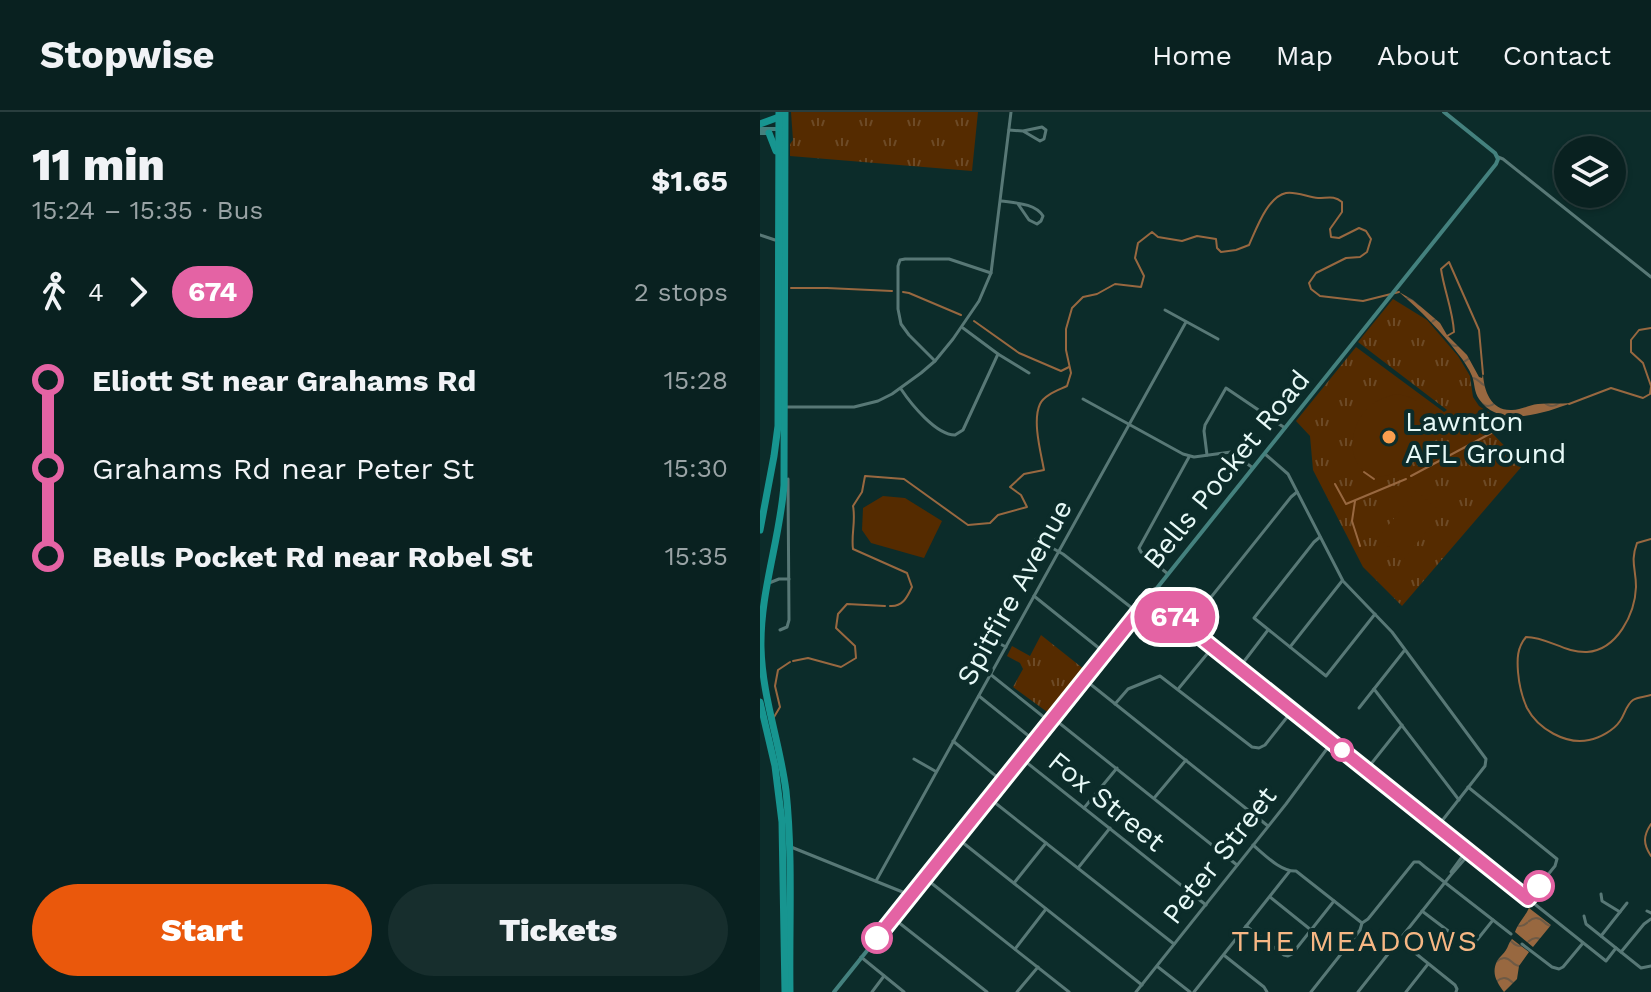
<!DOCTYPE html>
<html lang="en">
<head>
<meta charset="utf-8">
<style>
	:root { --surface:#092120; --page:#172e2d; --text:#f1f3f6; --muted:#99a3a5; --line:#293e3e; --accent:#ea580c }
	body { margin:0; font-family:"Work Sans",sans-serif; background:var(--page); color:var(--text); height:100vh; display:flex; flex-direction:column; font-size:30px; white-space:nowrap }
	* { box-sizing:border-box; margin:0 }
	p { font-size:26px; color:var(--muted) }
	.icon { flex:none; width:44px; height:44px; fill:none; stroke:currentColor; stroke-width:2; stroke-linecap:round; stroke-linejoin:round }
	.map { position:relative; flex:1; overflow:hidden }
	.drawer { display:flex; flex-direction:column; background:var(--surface); width:760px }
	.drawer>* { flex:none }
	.badge { padding:0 16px; border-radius:26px; font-size:28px; line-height:52px }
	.tools { position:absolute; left:794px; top:24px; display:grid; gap:16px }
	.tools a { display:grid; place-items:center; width:72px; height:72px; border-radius:50%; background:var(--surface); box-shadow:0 2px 6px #0004,0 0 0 2px var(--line); font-size:40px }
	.map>.badge { position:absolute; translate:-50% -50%; box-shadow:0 0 0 4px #fff }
	.legs { display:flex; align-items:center; gap:12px; height:88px; padding:0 32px; font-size:26px }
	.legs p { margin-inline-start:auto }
	.headline { display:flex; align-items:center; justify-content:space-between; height:136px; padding:0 32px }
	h1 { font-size:44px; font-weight:800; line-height:60px }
	.primary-button { display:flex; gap:16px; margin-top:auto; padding:16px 32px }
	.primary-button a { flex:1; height:92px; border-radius:48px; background:var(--accent); color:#fff; font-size:32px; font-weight:800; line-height:92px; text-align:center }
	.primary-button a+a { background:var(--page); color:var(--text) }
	ul { padding:0 32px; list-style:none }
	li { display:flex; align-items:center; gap:28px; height:88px; font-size:30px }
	li i { display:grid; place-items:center; width:12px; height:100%; margin:0 10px; background:currentColor }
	li i::after { content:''; width:20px; height:20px; margin:-10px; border:6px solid; border-radius:50%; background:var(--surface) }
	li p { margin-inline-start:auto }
	li:first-child i { background:linear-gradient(#0000 50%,currentColor 0) }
	li:last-child i { background:linear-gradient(currentColor 50%,#0000 0) }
	header { display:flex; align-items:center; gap:48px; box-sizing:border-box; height:112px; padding:0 40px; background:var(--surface); border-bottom:2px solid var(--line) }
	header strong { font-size:38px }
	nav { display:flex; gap:44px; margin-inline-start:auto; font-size:28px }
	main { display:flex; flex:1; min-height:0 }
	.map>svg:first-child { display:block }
	.park { fill:url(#park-tufts) }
	.garden { fill:#552b00 }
	.water { fill:url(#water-waves) }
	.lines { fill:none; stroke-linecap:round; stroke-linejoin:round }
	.stream { stroke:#986840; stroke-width:2 }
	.street { stroke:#587876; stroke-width:3 }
	.secondary { stroke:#44817e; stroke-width:4 }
	.highway { stroke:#179590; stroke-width:7 }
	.line-1-casing { stroke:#fff; stroke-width:18 }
	.line-1 { stroke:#e463a4; stroke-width:12 }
	.poi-dot { fill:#fa9f4f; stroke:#0c2c2a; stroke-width:3 }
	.stop-1-dot { fill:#fff; stroke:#e463a4; stroke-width:4 }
	.labels { text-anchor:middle; stroke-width:8; stroke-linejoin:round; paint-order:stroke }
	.poi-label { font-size:28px; fill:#e7f9f7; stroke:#0c2c2a; text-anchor:start }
	.street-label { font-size:28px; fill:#e7f9f7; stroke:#0c2c2a }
	.neighbourhood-label { font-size:30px; letter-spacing:2px; fill:#f7b784; stroke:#0c2c2a }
</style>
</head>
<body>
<header>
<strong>Stopwise</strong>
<nav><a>Home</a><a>Map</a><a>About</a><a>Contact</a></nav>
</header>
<main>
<section class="drawer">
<div class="headline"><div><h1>11 min</h1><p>15:24 – 15:35 · Bus</p></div><b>$1.65</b></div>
<div class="legs"><svg class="icon" aria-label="walk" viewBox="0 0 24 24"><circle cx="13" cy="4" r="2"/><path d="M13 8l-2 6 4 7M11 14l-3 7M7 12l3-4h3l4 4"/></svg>4<svg class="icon" aria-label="forward" viewBox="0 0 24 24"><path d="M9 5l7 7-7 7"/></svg><b class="badge" style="background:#e463a4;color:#fff">674</b><p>2 stops</p></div>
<ul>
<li><i style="color:#e463a4"></i><b>Eliott St near Grahams Rd</b><p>15:28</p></li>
<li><i style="color:#e463a4"></i><span>Grahams Rd near Peter St</span><p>15:30</p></li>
<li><i style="color:#e463a4"></i><b>Bells Pocket Rd near Robel St</b><p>15:35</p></li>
</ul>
<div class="primary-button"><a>Start</a><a>Tickets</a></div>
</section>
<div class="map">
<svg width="891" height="880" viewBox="0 0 891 880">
	<defs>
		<pattern id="park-tufts" width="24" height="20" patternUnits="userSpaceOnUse" patternTransform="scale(2)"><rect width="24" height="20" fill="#552b00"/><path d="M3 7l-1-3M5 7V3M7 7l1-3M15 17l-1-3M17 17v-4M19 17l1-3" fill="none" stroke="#6d4a26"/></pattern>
		<pattern id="water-waves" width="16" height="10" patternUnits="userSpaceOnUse" patternTransform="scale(2)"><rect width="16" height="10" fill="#986840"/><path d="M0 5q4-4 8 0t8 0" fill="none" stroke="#6e5a45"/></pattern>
	</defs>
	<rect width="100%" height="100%" fill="#0c2c2a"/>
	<g class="park">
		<path d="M 31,0 L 218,0 L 212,59 L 30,44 L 30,32 L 33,28 Z"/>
		<path d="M 633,187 L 667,208 L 698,244 L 710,264 L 713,285 L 719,294 L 740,308 L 731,320 L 763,353 L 642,494 L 603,455 L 553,358 L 550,324 L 536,309 L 596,235 L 684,300 L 687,298 L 598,230 Z"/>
		<path d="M 281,523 L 325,558 L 290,602 L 253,575 L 263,557 L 260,551 L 247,544 L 252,534 L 270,544 Z"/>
	</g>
	<g class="garden">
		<path d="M 637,282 C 705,291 642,392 602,357 C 585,341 593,309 609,295 C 617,288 627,284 637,282 Z"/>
		<path d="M 656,379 L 682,400 L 644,447 L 618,426 Z"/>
		<path d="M 123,384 L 145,386 L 182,409 L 164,446 L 111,431 L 102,418 L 103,396 Z"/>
	</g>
	<g class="water">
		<path d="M 639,180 L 653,188 L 680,211 L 687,223 L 707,243 L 719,265 L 722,266 L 723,262 C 724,279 731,299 752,298 C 761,298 769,293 778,292 C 789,291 800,292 811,291 C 785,301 739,317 719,287 C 714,280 715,272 712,264 C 709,257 704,249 699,243 C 682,220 660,198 639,180 Z"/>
		<path d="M 769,796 L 791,813 L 773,835 L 755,820 C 758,811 765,805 769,796 Z"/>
		<path d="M 752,827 L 769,840 L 759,854 L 757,867 L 744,880 C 737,870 731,862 737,849 C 739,845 744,842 746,838 C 748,835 749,830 752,827 Z"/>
	</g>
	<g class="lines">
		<g class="stream">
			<path d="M 31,176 L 67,176 L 132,179"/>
			<path d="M 143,180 L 149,181 L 201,203"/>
			<path d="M 214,209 L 259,241 L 301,259 L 309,255"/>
			<path d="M 891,216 L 879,218 L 871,228 L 871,240 L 883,251 L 891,274"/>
			<path d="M 687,224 L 694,220 C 693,199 684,178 681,157 L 689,150 L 719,218 L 723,262"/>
			<path d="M 809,292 L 851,276 L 883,286 L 890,282 L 891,275"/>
			<path d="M 604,360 L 614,367"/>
			<path d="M 651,364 L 737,318 L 743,313 L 746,304"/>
			<path d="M 575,372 L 586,392 L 646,367"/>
			<path d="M 595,389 L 592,409 L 600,434"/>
			<path d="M 891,427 L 877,431 C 870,450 876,456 876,475 C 875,502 857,538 827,540 C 805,541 787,525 766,525 C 757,536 757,547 758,560 C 759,572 762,585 767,596 C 778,617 806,633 829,628 C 840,626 854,618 860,609 C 865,602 866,593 873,588 C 878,585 886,585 891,583"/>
			<path d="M 130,494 C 143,495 147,485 152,475 L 147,461 L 93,437 C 91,422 96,409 93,394 L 102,380 L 105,364 L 144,367 L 208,413 L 230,411 L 238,403 L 267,395 L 261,383 L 250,375 L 264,362 L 284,358 C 281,341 272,309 280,292 C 284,283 299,278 307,274 L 311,261 L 306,238 L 306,217 L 312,196 L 323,185 L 337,182 L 355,172 L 381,175 L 384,164 L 375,146 L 378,131 L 392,120 L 398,125 L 422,129 L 437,124 L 456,127 L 457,136 L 461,140 L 476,138 L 489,133 C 496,118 507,85 526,81 C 535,79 548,85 558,86 C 568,86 574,83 582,90 L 582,100 L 570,117 L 571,125 L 579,126 L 599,116 L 606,119 L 611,127 L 607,140 L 600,145 L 586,146 L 556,161 L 549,171 L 551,177 L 560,184 L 603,189 L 639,180"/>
			<path d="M 33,549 L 48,546 L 81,555 L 96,546 L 95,534 L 76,516 L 78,502 L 87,492 L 125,494"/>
			<path d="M 14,605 L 20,595 L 15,574 L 18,558 L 30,550"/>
			<path d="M 891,712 C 883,724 883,732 891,744"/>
		</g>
		<g class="street">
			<path d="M 249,18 L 263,19 L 282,15 L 286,18 L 284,27 L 280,29 L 263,19"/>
			<path d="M 738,45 L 743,47 L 891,165"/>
			<path d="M 241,89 C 255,91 275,91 283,104 L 281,109 L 277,112 L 269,108 L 258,92"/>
			<path d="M 0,123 L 15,128"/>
			<path d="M 405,198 L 458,227"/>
			<path d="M 203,216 L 238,242 L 269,261"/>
			<path d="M 175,249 L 149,223 L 141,212 L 138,197 L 138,154 L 140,148 L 145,147 L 189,147 L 231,161"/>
			<path d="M 141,277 C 151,292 176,323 195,323 L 203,318 L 238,242"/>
			<path d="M 323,287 L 423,342 L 434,345 L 471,340 L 493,356"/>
			<path d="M 24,295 L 94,295 L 118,289 L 132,282 L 161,261 L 175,249 L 193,227 L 219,189 L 231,161 L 251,0"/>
			<path d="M 505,342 L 528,362 L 583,469 L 632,520 L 726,647 L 725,654 L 678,714"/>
			<path d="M 447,343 L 444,319 L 445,313 L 466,276 L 525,316"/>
			<path d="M 560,425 L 554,430 L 494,506 L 566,564 L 615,502"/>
			<path d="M 276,427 L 303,442 L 377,500"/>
			<path d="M 408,462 L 381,440 L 379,436 L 429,345"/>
			<path d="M 9,471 L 19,467 L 29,467"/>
			<path d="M 274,484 L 345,541"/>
			<path d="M 390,485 L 846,849 L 856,836 L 881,856 L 891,854"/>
			<path d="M 428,514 L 531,385 L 537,380"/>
			<path d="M 20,518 L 27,515 L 29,508 L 28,367"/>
			<path d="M 225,524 L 246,535"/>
			<path d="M 530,535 L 582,469"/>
			<path d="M 479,556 L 508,518"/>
			<path d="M 230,562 L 290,610"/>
			<path d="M 324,567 L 508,714"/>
			<path d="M 419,576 L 452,536"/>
			<path d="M 614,577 L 699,688"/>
			<path d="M 219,584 L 275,629"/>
			<path d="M 355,592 L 368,577 L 400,564 L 492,635 L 499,636 L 505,633 L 532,599"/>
			<path d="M 599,596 L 644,539"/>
			<path d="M 293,606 L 477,753"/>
			<path d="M 193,629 L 242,669"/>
			<path d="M 261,646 L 446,793"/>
			<path d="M 154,647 L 175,659"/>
			<path d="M 607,657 L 642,613"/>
			<path d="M 708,675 L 797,747 L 795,754 L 768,787"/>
			<path d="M 395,685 L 426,648"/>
			<path d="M 229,686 L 414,832"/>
			<path d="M 324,696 L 357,656"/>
			<path d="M 197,726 L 382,873"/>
			<path d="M 493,733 C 505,743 521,760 536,759 L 602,811"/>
			<path d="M 31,735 L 150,783"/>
			<path d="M 318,756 L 350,716"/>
			<path d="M 691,760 L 707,738"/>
			<path d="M 165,766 L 309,880"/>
			<path d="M 116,769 L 426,210"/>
			<path d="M 254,771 L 286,731"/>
			<path d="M 841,782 L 842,789 L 860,800"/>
			<path d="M 510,785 L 551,818"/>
			<path d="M 662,799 L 708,834 L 713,833 L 733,808"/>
			<path d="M 887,799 L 891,801"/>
			<path d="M 824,804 L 826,812 L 856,836"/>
			<path d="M 133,806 L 227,880"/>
			<path d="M 486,814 L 524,843 L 528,844 L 532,842 L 574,789"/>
			<path d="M 841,824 L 867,791"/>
			<path d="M 639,828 L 695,873 L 697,877 L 696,880"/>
			<path d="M 762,832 L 792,855 L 799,857 L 803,855 L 823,831"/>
			<path d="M 255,837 L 286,797"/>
			<path d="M 861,840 L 884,812 L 891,807"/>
			<path d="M 465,844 L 504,875 L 507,880"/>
			<path d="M 101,845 L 144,880"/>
			<path d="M 398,855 L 430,880"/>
			<path d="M 112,880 L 124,864"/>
			<path d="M 257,880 L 278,855"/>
			<path d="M 376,880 L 526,692 L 572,630"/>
			<path d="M 434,880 L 529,760"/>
			<path d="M 551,880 L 600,818 L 602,811 L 608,807 L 654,750 L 659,750 L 665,755 L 751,822"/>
			<path d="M 598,880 L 690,764 L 710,741"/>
			<path d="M 646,880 L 668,852"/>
		</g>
		<g class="secondary">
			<path d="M 0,17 L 18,17"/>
			<path d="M 0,21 L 10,21"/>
			<path d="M 74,880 L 736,52 L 738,47 L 735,41 L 684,0"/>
		</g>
		<g class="highway">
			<path d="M 25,0 L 24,373 C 20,427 0,480 1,535 C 2,584 20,631 26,679 C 33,745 29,813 30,880"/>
			<path d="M 0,12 L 19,5"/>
			<path d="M 9,21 L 16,39"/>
			<path d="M 0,418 L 14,344 L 18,314 L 19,0"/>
			<path d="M 0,590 L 15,654 L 22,710 L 25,880"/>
		</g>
	</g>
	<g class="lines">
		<defs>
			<path id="line-1" d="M 117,826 L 390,485 L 768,787 L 779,774"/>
		</defs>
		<use href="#line-1" class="line-1-casing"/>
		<use href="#line-1" class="line-1"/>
	</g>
	<circle class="poi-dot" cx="629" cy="325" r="8"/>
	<g class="stop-1-dot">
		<circle cx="582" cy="638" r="10"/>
		<circle cx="779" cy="774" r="14"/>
		<circle cx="117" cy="826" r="14"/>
	</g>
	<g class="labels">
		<g class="poi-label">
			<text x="645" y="319">Lawnton<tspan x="645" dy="32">AFL Ground</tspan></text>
		</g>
		<g class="street-label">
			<text transform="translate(466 357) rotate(-51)" y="10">Bells Pocket Road</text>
			<text transform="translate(254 480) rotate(-61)" y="10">Spitfire Avenue</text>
			<text transform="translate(347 689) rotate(39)" y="10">Fox Street</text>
			<text transform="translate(459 743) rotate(-52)" y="10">Peter Street</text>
		</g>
		<g class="neighbourhood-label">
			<text x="595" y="839">THE MEADOWS</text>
		</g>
	</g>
</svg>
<div class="tools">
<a><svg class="icon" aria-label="layers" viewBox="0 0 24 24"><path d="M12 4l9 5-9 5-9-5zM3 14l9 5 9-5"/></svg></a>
</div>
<b class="badge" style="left:415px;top:505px;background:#e463a4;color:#fff">674</b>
</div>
</main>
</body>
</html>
